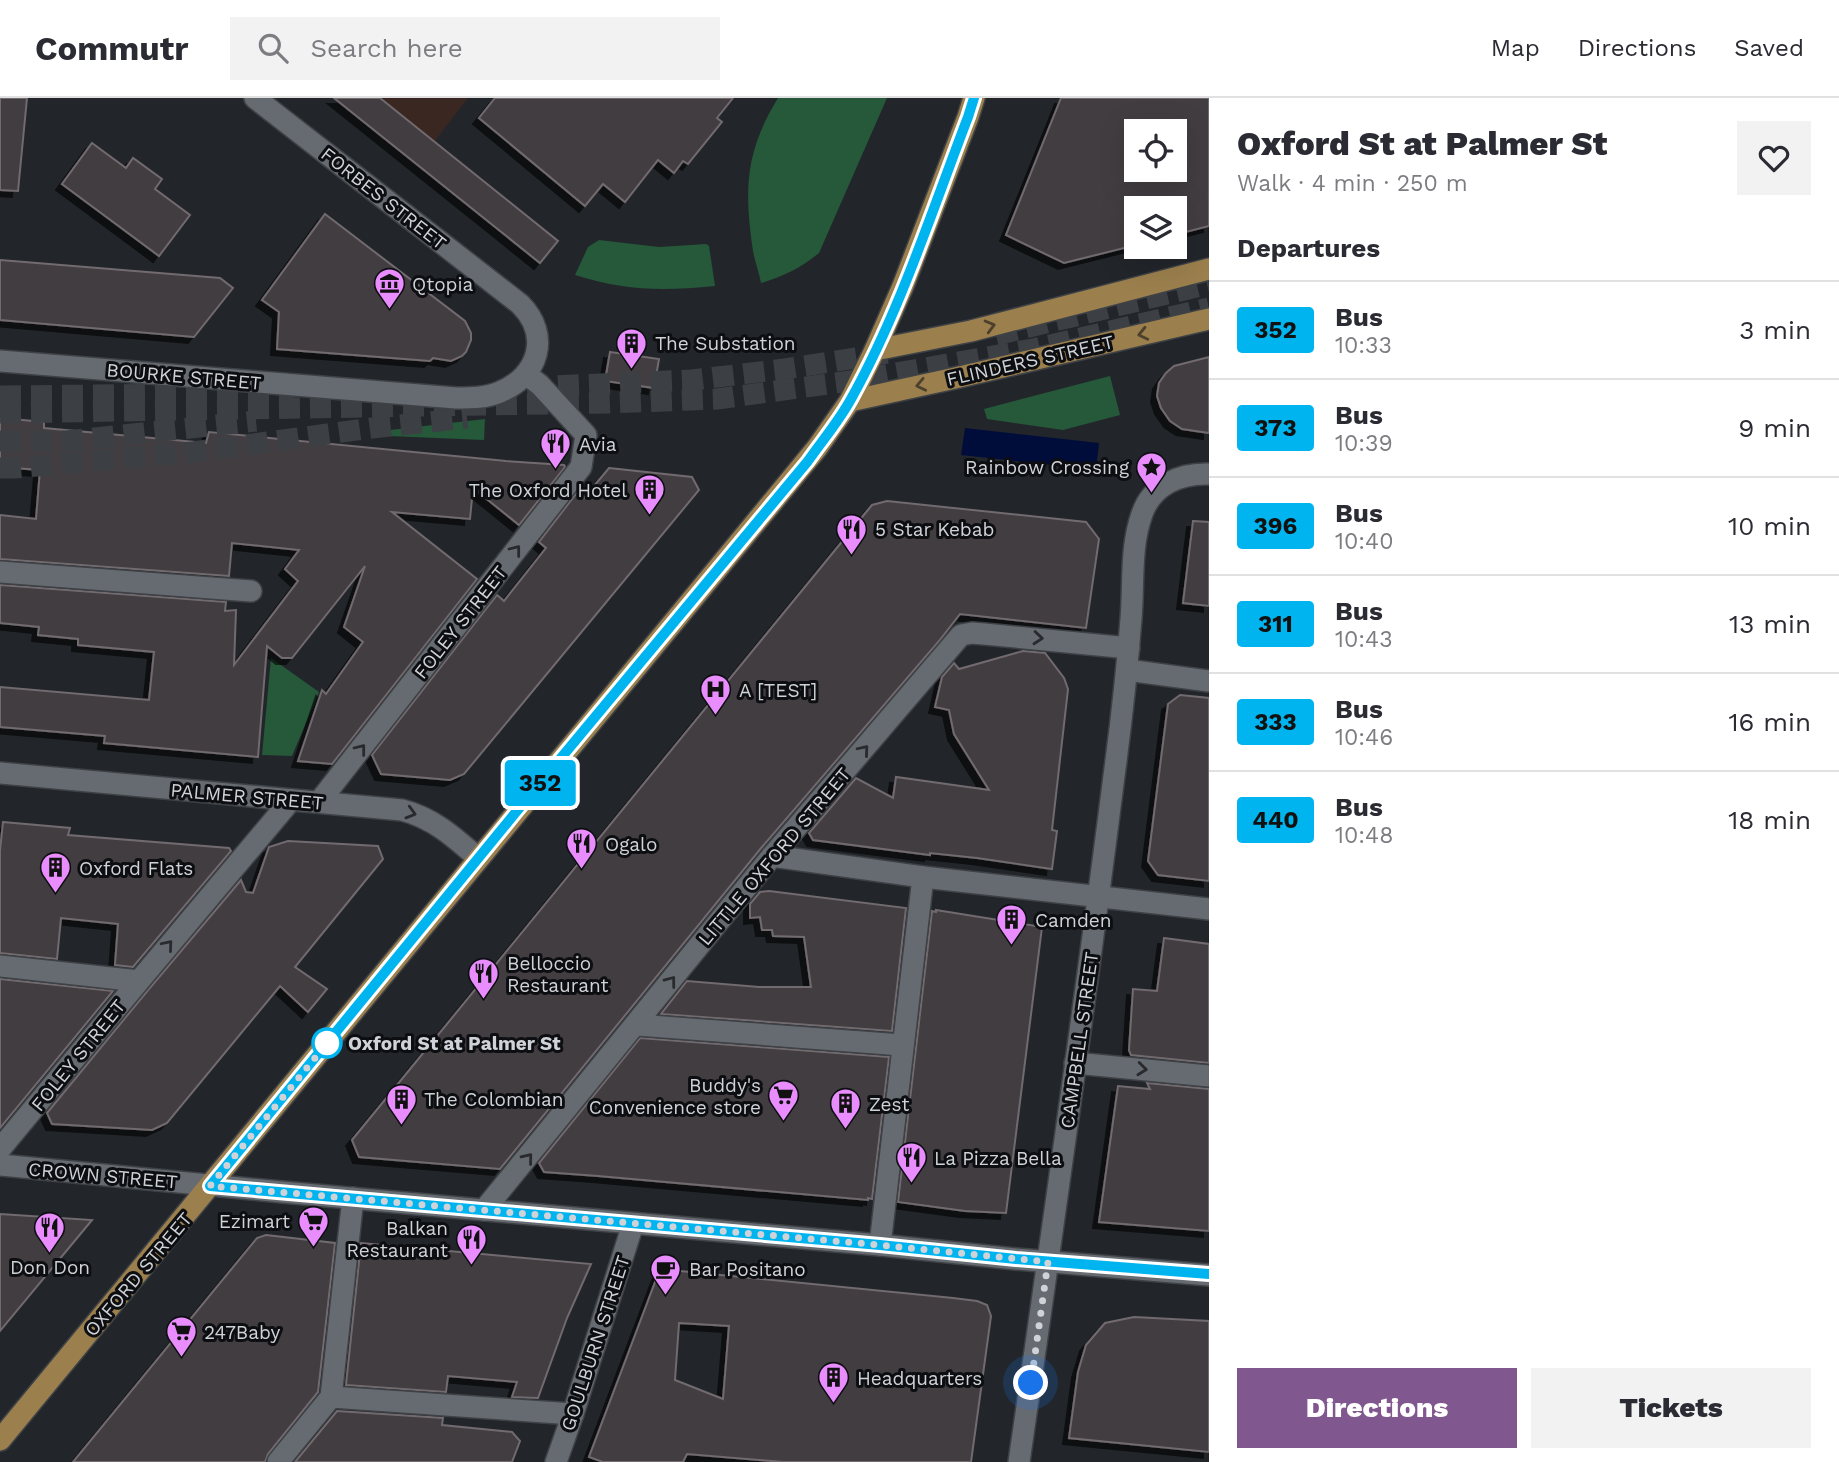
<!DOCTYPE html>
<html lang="en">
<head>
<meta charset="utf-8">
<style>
	:root { --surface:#fff; --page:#f2f2f3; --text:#2b2b33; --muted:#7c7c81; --line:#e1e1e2; --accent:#80578e }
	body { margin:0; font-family:"Work Sans",sans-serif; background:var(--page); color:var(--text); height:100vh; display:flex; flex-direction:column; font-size:26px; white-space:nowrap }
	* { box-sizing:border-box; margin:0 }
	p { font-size:23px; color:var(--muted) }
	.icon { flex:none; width:38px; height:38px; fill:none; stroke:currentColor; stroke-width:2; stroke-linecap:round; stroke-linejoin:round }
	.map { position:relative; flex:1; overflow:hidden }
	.panel { display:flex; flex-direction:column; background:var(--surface); width:630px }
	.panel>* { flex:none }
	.badge { padding:0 14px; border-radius:5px; font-size:24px; line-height:46px }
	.fabs { position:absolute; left:1124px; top:21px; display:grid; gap:14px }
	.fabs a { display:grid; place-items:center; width:63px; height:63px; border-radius:0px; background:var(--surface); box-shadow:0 7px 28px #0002; font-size:35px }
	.you { position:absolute; width:35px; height:35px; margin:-18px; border:5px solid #fff; border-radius:50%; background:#1a73e8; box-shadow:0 0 0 10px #1a73e833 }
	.map>.badge { position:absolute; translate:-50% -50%; box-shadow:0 0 0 4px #fff }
	h2 { padding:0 28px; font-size:26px; line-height:63px }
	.round { display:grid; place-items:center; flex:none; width:74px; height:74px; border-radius:0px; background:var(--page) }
	.head { display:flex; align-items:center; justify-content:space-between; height:119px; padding:0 28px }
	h1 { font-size:33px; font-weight:800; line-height:52px }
	.cta { display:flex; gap:14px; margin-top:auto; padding:14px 28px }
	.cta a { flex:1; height:80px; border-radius:0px; background:var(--accent); color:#fff; font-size:28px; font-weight:800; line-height:80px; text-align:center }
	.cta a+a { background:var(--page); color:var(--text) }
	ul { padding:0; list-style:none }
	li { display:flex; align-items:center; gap:21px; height:98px; padding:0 28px; border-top:2px solid var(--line) }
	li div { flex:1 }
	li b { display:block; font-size:26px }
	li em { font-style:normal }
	li .badge { min-width:77px; font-weight:700; text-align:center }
	header { display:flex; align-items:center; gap:42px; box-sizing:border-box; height:98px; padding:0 35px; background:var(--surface); border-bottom:2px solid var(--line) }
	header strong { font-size:33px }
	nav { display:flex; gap:38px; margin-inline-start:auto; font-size:24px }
	.search { width:490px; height:63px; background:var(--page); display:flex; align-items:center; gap:18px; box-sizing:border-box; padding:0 24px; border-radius:0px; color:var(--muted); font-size:26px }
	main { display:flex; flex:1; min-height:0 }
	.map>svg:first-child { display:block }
	.education { fill:#3a2722 }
	.green { fill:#26583a }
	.water { fill:#000d3b }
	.building { fill:#423c40; stroke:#716a6e; stroke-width:2; fill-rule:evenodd; filter:url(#shadow) }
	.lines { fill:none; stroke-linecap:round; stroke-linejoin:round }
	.highway-tunnel { stroke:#3c4045; stroke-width:21; stroke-dasharray:21 10; stroke-linecap:butt }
	.minor-casing { stroke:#3e4246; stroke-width:24 }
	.major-casing { stroke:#3e4246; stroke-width:24 }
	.minor { stroke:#666b71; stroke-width:21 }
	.major { stroke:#9b7f4d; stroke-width:21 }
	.oneway { stroke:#4d412c }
	.oneway2 { stroke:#282a2e }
	.line-casing { stroke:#fff; stroke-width:16 }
	.line { stroke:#00b5ef; stroke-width:10 }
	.walk { stroke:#cfd2d6; stroke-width:7; stroke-dasharray:0 12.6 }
	.stop-dot { fill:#fff; stroke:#00b5ef; stroke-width:3.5 }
	.labels { text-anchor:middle; stroke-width:6; stroke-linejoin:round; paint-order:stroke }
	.street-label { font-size:19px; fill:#cfd2d6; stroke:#0d0e11 }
	.poi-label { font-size:19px; fill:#cfd2d6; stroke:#0d0e11; text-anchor:start }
	.stop-label { font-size:19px; font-weight:bold; fill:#cfd2d6; stroke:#0d0e11; text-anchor:start }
</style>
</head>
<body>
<header>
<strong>Commutr</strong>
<div class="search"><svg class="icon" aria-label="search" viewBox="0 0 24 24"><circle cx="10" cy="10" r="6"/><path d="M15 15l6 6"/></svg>Search here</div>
<nav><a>Map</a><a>Directions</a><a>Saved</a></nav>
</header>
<main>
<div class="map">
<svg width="1209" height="1364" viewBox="0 0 1209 1364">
	<defs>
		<filter id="shadow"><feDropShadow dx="-6" dy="6" stdDeviation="0" flood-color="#0009"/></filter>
	</defs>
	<rect width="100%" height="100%" fill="#22262b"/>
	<path class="education" d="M 334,0 L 468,0 L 434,44 Z"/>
	<g class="green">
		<path d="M 778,0 L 887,0 L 819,155 C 799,171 784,178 761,185 C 759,174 755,164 753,153 C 744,91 745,54 778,0 Z"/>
		<path d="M 599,142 L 659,149 L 706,146 L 709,148 L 715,188 C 662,193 626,193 575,177 L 588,149 Z"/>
		<path d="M 1110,278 L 1120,317 L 1063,332 L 987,321 L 984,311 Z"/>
		<path d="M 485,321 L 484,342 L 389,338 L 390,332 Z"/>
		<path d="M 271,560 L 319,594 L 292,658 L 262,657 Z"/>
	</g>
	<path class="water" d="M 965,330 L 1099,345 L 1096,372 L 961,357 Z"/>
	<g class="building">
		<path d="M 0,0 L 27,0 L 18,93 L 0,92 Z"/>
		<path d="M 334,0 L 380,0 L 558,143 L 540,165 Z"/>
		<path d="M 495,0 L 733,0 L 717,20 L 722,24 L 688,66 L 683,63 L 674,75 L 658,62 L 625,104 L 603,86 L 585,108 L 479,20 Z"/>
		<path d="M 1061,0 L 1209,0 L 1209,128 L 1174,137 L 1174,110 L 1136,110 L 1136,147 L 1064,165 L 1006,137 ZM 1136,33 L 1174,33 L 1174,72 L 1136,72 Z"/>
		<path d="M 92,45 L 126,70 L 133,60 L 162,81 L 155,91 L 190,117 L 159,158 L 62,86 Z"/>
		<path d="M 325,116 L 465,223 L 471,235 L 471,242 L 466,254 L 462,258 L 451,263 L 433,260 L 430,263 L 277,251 L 279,214 L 262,202 Z"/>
		<path d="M 0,162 L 220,180 L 233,190 L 194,239 L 0,222 Z"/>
		<path d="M 610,254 L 659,261 L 654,290 L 605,283 Z"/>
		<path d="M 1209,259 L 1209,335 L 1182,331 L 1170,323 L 1161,310 L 1157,298 L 1159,285 L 1166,275 L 1174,268 Z"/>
		<path d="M 0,320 L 44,324 L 44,330 L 206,345 L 209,334 L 506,363 L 564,367 L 565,369 L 519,427 L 473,390 L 470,421 L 392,414 L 477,481 L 332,666 L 298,663 L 322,592 L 326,596 L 363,544 L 344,529 L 365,468 L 292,560 L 282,560 L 267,548 L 258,659 L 104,645 L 105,638 L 0,629 L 0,589 L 149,602 L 154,554 L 78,547 L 78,541 L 38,537 L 39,529 L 0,525 L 0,487 L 226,504 L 225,513 L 236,512 L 234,567 L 298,483 L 285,471 L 299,452 L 232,445 L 229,478 L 0,461 L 0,417 L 36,421 L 40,372 L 0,369 Z"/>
		<path d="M 609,370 L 692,379 L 699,392 L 464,676 L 450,682 L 381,676 L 372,657 L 497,497 L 504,503 L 546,450 L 539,444 L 579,392 L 584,400 Z"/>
		<path d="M 887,403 L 1086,424 L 1099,441 L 1086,530 L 960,516 L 939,543 L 762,749 L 500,1071 L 359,1059 L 352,1042 L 872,407 Z"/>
		<path d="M 1193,423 L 1209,424 L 1209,508 L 1183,505 Z"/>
		<path d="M 1023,553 L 1045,555 L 1064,580 L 1068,591 L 1052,732 L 1057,733 L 1052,771 L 977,760 L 930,755 L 930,757 L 813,742 L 809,735 L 856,680 L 893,700 L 896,679 L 989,692 L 954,636 L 949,612 L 935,609 L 942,579 L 954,565 L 959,571 Z"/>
		<path d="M 1180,597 L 1209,600 L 1209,783 L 1158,777 L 1148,763 L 1168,606 Z"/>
		<path d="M 3,724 L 70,730 L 68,737 L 229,750 L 231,753 L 133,869 L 115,867 L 118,826 L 61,820 L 57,861 L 0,855 L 0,753 Z"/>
		<path d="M 288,743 L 378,748 L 383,761 L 295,869 L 327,891 L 308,914 L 280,888 L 167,1025 L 152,1032 L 52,1026 L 47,1015 L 149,891 L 241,782 L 246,794 L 253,795 L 269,749 Z"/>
		<path d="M 769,793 L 906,810 L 892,933 L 661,916 L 687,883 L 759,889 L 811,889 L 804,839 L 773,838 L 772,832 L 762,832 L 760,819 L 750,820 L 750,806 L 760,794 Z"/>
		<path d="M 936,812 L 1042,829 L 1006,1115 L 965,1113 L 898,1104 L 932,813 L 936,814 Z"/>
		<path d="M 1164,840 L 1209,846 L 1209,965 L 1131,957 L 1129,952 L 1133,891 L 1157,893 Z"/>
		<path d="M 0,881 L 113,893 L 0,1030 Z"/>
		<path d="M 640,940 L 889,959 L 872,1101 L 868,1100 L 868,1102 L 598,1078 L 544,1074 L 539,1065 Z"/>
		<path d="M 1147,985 L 1209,991 L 1209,1133 L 1099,1124 L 1118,988 L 1150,991 Z"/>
		<path d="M 0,1116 L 92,1122 L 0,1233 Z"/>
		<path d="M 266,1137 L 335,1145 L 318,1294 L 268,1356 L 265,1364 L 73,1364 L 257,1140 Z"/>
		<path d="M 361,1145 L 591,1166 L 567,1220 L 538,1300 L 512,1299 L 517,1284 L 448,1278 L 446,1294 L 346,1287 Z"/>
		<path d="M 660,1171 L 953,1200 L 977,1203 L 987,1207 L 991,1218 L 971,1364 L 784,1364 L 687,1356 L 683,1364 L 603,1364 L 589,1359 ZM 679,1225 L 729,1228 L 723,1301 L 675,1282 Z"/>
		<path d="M 1134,1219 L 1209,1223 L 1209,1354 L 1069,1340 L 1078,1274 L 1086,1247 L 1105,1225 Z"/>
		<path d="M 337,1313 L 443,1320 L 442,1327 L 512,1334 L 520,1343 L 512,1364 L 295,1364 Z"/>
	</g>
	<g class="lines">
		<g class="highway-tunnel">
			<path d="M 996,237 L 1209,186"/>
			<path d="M 527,289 L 692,282 L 785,271 L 888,255"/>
			<path d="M 0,298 L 295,295"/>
			<path d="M 0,315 L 608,305 L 717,301 L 857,282 L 1033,251 L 1209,210"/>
			<path d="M 0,343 L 66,343 L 256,323"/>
			<path d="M 0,370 L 15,370 L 193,354 L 372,330 L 467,320"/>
		</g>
		<defs>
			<g id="minor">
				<path d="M 0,263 L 456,300 C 471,300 486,300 500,294 C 539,278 551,237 520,206 L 255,0"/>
				<path d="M 0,474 L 251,493"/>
				<path d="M 1127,572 L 1209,583"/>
				<path d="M 0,675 L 402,712 C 433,720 454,739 478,760"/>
				<path d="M 319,704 L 581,369 L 586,337 L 540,287 L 526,276"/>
				<path d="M 772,758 L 923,779 L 1209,811"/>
				<path d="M 0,868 L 139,883"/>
				<path d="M 637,927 L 902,947"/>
				<path d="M 1075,965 L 1209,978"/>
				<path d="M 0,1051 L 139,883 L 291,702"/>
				<path d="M 0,1067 L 282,1094 L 880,1147 L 1016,1161 L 1209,1177"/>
				<path d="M 484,1112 L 772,758 L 961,537 L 972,535 L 984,536 L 1129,550"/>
				<path d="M 880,1147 L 923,779"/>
				<path d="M 331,1299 L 573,1316"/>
				<path d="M 278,1364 L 331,1299 L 353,1100"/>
				<path d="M 556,1364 L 573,1316 L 633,1126"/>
				<path d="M 1019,1364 C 1052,1136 1085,907 1114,678 C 1121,626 1127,573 1131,521 C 1134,486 1130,449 1142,416 C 1152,387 1180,375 1209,376"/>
			</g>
			<g id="major">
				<path d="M 875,252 L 971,233 L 1209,171"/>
				<path d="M 850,303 L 955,280 L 1209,221"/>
				<path d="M 0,1342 L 817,350 L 850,303 L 875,252 L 903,188 L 968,19 L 974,0"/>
			</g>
		</defs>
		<use href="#minor" class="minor-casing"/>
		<use href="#major" class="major-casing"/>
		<use href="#minor" class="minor"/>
		<use href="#major" class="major"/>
	</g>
	<defs><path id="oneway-chevron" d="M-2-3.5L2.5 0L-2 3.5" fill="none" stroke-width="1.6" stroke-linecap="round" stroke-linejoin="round" transform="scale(1.75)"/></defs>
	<g class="oneway">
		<use href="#oneway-chevron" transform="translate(990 228) rotate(-15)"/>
		<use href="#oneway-chevron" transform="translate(1143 236) rotate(167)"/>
		<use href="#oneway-chevron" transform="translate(921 287) rotate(168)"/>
	</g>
	<g class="oneway2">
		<use href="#oneway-chevron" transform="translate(516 452) rotate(-52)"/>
		<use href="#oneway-chevron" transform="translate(1038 540) rotate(5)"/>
		<use href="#oneway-chevron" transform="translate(361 651) rotate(-52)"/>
		<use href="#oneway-chevron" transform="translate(864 652) rotate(-50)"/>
		<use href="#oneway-chevron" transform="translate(411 715) rotate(16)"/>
		<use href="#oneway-chevron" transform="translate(168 847) rotate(-50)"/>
		<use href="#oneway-chevron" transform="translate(671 883) rotate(-53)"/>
		<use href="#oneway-chevron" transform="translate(1142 971) rotate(6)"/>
		<use href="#oneway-chevron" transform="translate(528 1060) rotate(-51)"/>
	</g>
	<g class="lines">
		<defs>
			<path id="line" d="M 974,0 L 968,19 C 932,113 900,213 851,301 C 839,323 822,343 808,363 L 516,714 L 210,1088 L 880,1147 L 1016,1161 L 1209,1176"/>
		</defs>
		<use href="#line" class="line-casing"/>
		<use href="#line" class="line"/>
		<path class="walk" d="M 327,945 L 329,943 L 210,1088 L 880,1147 L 1048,1164 L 1031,1285"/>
	</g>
	<defs>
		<symbol id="museum-pin" viewBox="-11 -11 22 30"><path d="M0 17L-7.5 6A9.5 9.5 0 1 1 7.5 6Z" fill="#e98dfe" stroke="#0d0e11"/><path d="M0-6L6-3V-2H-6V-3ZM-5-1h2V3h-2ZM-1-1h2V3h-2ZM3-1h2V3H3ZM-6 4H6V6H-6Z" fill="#111"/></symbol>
		<symbol id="building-pin" viewBox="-11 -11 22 30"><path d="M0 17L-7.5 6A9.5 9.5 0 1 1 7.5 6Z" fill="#e98dfe" stroke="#0d0e11"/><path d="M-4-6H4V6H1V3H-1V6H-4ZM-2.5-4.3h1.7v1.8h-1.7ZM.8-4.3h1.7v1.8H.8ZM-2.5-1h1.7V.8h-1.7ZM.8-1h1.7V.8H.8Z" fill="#111"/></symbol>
		<symbol id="restaurant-pin" viewBox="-11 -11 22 30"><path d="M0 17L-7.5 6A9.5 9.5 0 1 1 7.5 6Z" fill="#e98dfe" stroke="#0d0e11"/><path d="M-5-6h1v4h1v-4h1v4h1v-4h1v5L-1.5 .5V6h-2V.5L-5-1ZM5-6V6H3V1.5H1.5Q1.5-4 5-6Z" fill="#111"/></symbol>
		<symbol id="sight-pin" viewBox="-11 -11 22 30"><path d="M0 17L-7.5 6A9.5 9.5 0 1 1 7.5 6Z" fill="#e98dfe" stroke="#0d0e11"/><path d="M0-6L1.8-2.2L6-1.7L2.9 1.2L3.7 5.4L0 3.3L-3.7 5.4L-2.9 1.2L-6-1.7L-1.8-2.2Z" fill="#111"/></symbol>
		<symbol id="hospital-pin" viewBox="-11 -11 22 30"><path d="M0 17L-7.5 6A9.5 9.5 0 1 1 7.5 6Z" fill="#e98dfe" stroke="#0d0e11"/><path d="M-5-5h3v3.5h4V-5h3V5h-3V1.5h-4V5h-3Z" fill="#111"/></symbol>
		<symbol id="supermarket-pin" viewBox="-11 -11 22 30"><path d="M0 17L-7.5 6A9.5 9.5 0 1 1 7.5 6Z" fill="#e98dfe" stroke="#0d0e11"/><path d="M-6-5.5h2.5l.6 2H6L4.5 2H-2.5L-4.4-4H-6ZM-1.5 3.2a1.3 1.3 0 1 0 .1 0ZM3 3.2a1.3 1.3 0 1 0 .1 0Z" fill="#111"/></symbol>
		<symbol id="cafe-pin" viewBox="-11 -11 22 30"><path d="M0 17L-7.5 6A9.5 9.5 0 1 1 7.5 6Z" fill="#e98dfe" stroke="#0d0e11"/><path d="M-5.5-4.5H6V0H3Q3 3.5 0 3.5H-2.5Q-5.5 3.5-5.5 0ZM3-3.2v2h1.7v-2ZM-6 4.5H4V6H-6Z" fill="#111"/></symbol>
	</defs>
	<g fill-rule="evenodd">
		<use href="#museum-pin" x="372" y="168" width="35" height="47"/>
		<use href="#building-pin" x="614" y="228" width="35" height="47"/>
		<use href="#restaurant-pin" x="538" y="328" width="35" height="47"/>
		<use href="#sight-pin" x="1134" y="352" width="35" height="47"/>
		<use href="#building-pin" x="632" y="374" width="35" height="47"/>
		<use href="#restaurant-pin" x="834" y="414" width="35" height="47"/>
		<use href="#hospital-pin" x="698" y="574" width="35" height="47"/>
		<use href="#restaurant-pin" x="564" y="728" width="35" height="47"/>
		<use href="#building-pin" x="38" y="752" width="35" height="47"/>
		<use href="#building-pin" x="994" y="804" width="35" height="47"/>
		<use href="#restaurant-pin" x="466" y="858" width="35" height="47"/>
		<use href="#supermarket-pin" x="766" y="980" width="35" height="47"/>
		<use href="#building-pin" x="384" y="984" width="35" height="47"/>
		<use href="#building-pin" x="828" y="988" width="35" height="47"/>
		<use href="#restaurant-pin" x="894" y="1042" width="35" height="47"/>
		<use href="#supermarket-pin" x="296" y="1106" width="35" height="47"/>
		<use href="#restaurant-pin" x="32" y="1112" width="35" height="47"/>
		<use href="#restaurant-pin" x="454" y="1124" width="35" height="47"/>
		<use href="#cafe-pin" x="648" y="1154" width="35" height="47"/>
		<use href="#supermarket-pin" x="164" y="1216" width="35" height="47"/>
		<use href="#building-pin" x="816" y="1262" width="35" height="47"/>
	</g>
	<circle class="stop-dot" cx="327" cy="945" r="14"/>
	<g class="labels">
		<g class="street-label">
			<text transform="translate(384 100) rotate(38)" y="7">FORBES STREET</text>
			<text transform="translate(1030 262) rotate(-13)" y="7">FLINDERS STREET</text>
			<text transform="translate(184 278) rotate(5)" y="7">BOURKE STREET</text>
			<text transform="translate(460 524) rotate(-52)" y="7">FOLEY STREET</text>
			<text transform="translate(247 698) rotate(5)" y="7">PALMER STREET</text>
			<text transform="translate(774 758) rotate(-50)" y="7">LITTLE OXFORD STREET</text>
			<text transform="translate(1079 942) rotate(-82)" y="7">CAMPBELL STREET</text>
			<text transform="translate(78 957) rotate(-51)" y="7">FOLEY STREET</text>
			<text transform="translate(103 1077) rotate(5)" y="7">CROWN STREET</text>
			<text transform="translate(138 1176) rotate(-50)" y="7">OXFORD STREET</text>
			<text transform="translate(595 1245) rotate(-72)" y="7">GOULBURN STREET</text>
		</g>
		<g class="poi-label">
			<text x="412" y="193">Qtopia</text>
			<text x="655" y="252">The Substation</text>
			<text x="579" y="353">Avia</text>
			<text x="1129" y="376" text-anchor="end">Rainbow Crossing</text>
			<text x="627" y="399" text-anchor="end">The Oxford Hotel</text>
			<text x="875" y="438">5 Star Kebab</text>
			<text x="739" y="599">A [TEST]</text>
			<text x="605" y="753">Ogalo</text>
			<text x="79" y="777">Oxford Flats</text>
			<text x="1035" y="829">Camden</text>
			<text x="507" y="872">Belloccio<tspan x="507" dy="22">Restaurant</tspan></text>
			<text x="761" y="994" text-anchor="end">Buddy's<tspan x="761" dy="22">Convenience store</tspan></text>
			<text x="424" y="1008">The Colombian</text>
			<text x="869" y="1013">Zest</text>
			<text x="934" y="1067">La Pizza Bella</text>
			<text x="290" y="1130" text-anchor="end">Ezimart</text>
			<text x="448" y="1137" text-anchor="end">Balkan<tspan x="448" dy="22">Restaurant</tspan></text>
			<text x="50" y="1176" text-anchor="middle">Don Don</text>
			<text x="689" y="1178">Bar Positano</text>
			<text x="204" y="1241">247Baby</text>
			<text x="857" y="1287">Headquarters</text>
		</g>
		<g class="stop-label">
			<text x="348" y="952">Oxford St at Palmer St</text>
		</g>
	</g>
</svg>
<div class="fabs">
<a><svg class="icon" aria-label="locate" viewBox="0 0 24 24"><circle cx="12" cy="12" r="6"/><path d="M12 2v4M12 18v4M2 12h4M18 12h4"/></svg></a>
<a><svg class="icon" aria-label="layers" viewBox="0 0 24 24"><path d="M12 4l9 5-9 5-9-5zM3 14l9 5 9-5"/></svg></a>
</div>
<div class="you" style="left:1031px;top:1285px"></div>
<b class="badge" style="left:540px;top:685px;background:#00b5ef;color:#111">352</b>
</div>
<section class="panel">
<div class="head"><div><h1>Oxford St at Palmer St</h1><p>Walk · 4 min · 250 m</p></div><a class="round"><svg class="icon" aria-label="heart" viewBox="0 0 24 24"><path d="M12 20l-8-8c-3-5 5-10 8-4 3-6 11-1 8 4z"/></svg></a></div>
<h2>Departures</h2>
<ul>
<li><span class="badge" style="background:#00b5ef;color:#111">352</span><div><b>Bus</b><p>10:33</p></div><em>3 min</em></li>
<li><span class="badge" style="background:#00b5ef;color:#111">373</span><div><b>Bus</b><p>10:39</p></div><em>9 min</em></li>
<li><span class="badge" style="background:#00b5ef;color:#111">396</span><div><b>Bus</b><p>10:40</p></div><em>10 min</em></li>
<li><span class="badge" style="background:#00b5ef;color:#111">311</span><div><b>Bus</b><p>10:43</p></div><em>13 min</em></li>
<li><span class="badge" style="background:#00b5ef;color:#111">333</span><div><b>Bus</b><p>10:46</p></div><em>16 min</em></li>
<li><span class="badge" style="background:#00b5ef;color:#111">440</span><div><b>Bus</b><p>10:48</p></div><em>18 min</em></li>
</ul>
<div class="cta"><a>Directions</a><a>Tickets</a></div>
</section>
</main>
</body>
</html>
